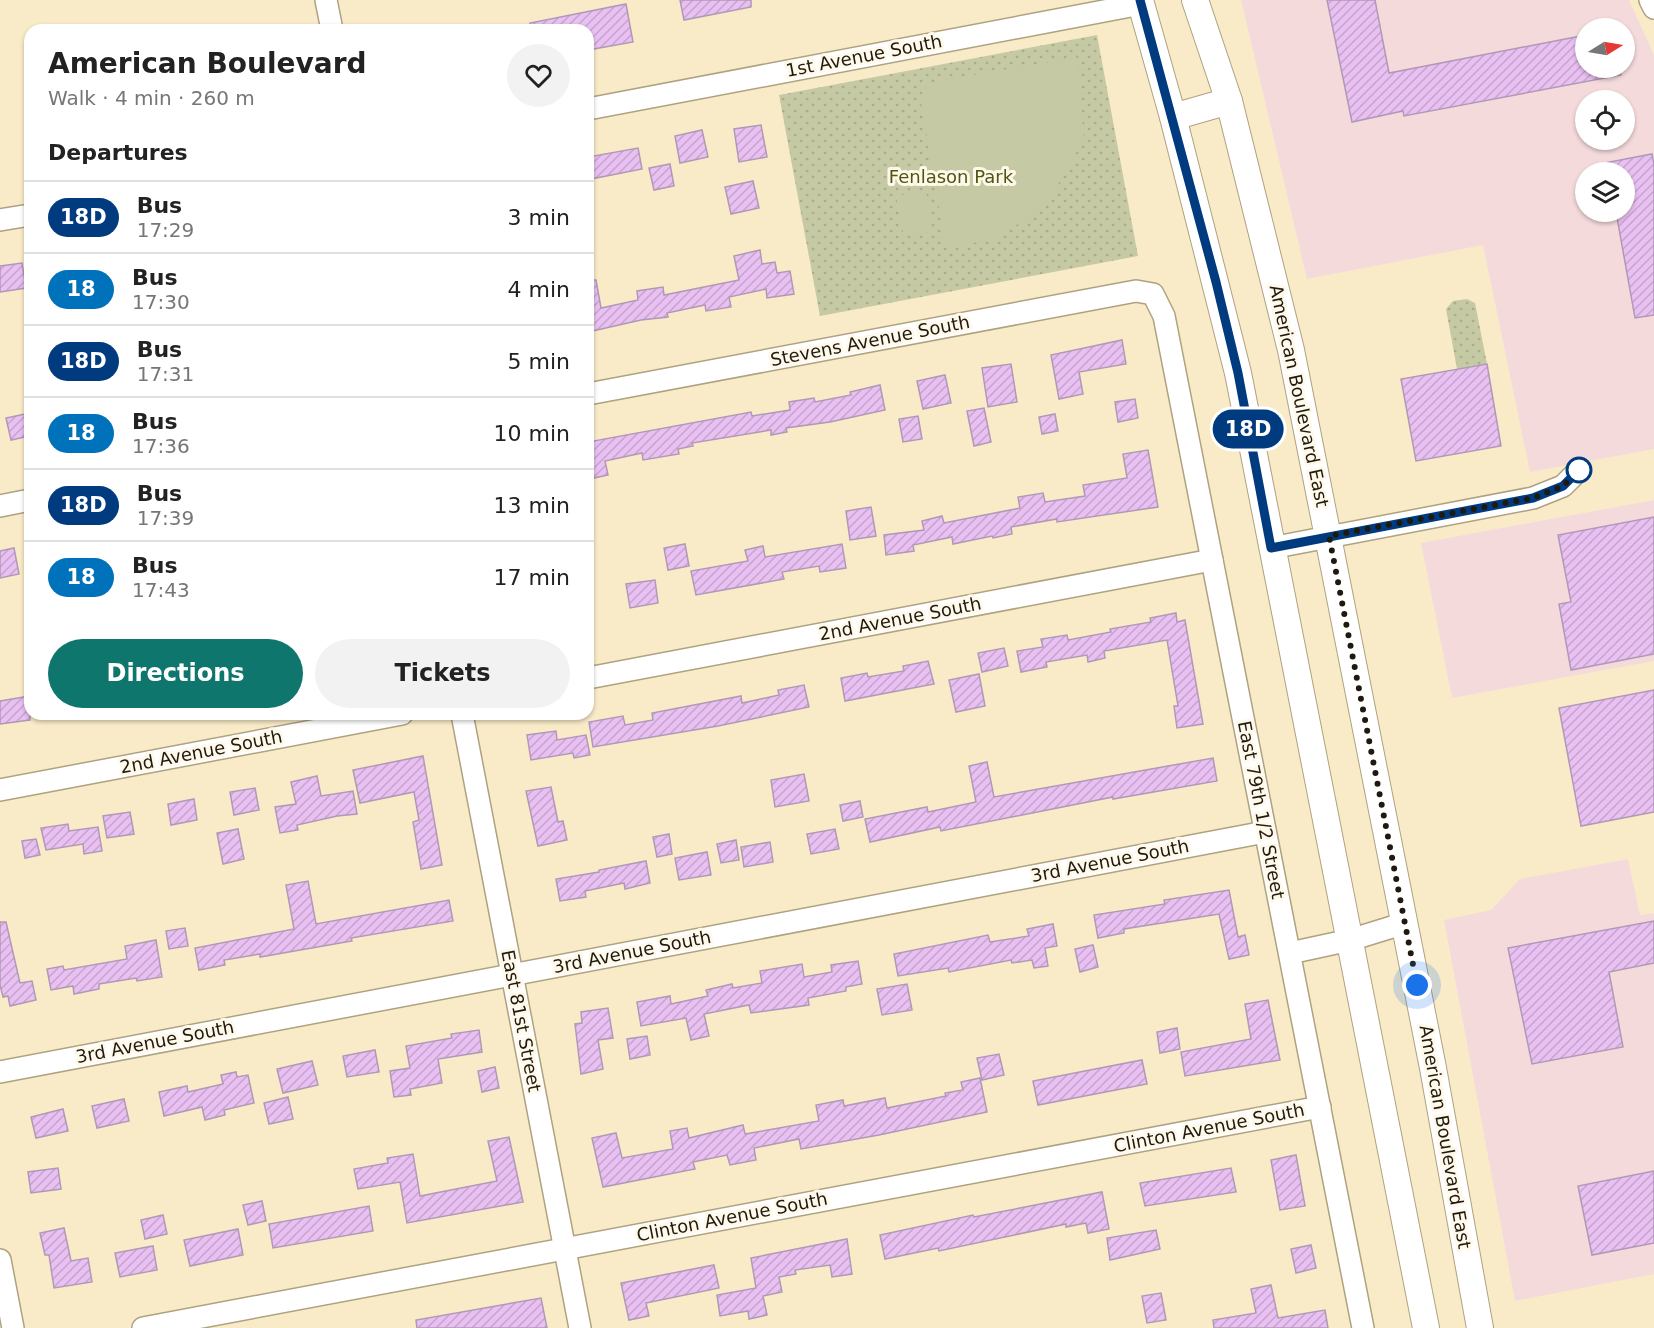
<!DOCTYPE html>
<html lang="en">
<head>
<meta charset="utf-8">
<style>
	:root { --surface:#fff; --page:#f2f2f2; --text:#222; --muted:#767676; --line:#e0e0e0; --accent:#0f766e }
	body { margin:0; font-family:"DejaVu Sans",sans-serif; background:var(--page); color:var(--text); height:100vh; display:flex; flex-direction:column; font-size:22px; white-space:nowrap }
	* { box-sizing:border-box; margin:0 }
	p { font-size:20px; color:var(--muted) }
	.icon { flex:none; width:33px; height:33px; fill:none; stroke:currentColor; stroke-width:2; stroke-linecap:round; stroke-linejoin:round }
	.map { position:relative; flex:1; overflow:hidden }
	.sheet { position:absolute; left:24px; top:24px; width:570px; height:696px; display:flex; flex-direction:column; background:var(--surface); border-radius:18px; box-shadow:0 2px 4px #0004 }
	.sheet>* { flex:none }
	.badge { padding:0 12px; border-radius:20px; font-size:21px; line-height:39px }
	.needle { width:39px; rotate:79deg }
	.controls { position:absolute; left:1575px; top:18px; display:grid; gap:12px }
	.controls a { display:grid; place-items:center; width:60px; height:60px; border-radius:50%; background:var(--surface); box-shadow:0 2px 4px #0004; font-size:30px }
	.you { position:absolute; width:30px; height:30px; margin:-15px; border:4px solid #fff; border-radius:50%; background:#1a73e8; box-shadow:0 0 0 9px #1a73e833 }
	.map>.badge { position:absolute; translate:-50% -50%; box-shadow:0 0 0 3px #fff }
	h2 { padding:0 24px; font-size:22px; line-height:54px }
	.round { display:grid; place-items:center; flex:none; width:63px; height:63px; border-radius:32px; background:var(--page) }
	.headline { display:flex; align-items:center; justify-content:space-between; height:102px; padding:0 24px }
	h1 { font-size:28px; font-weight:700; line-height:45px }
	.action { display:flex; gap:12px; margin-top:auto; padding:12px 24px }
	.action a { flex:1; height:69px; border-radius:36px; background:var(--accent); color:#fff; font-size:24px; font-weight:700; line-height:69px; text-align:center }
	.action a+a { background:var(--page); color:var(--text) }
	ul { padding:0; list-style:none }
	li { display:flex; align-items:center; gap:18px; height:72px; padding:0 24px; border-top:2px solid var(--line) }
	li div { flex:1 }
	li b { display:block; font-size:22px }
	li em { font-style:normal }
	li .badge { min-width:66px; font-weight:700; text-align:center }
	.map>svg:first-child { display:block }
	.commercial { fill:#f5dadc; fill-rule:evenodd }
	.grass { fill:url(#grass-dots) }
	.pitch { fill:#c5caa4 }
	.building { fill:url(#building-hatch); stroke:#b099b6; stroke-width:1.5 }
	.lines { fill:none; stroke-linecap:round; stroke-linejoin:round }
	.minor-casing { stroke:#afa281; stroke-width:24 }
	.major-casing { stroke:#afa281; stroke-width:28 }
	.minor { stroke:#fff; stroke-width:21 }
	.major { stroke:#fff; stroke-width:26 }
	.line-casing { stroke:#fff; stroke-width:14 }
	.line { stroke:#003b80; stroke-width:9 }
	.walk { stroke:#1f1a0d; stroke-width:6; stroke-dasharray:0 10.8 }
	.stop-dot { fill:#fff; stroke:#003b80; stroke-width:3 }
	.labels { text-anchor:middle; stroke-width:6; stroke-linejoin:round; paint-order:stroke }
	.street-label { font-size:18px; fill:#1f1a0d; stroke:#fef9eb }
	.park-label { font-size:18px; fill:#50550f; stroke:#fef9eb }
</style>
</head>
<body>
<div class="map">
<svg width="1654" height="1328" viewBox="0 0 1654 1328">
	<defs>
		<pattern id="grass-dots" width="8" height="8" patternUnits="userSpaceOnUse" patternTransform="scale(1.5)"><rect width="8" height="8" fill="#c5caa4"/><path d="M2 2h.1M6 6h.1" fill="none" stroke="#a9ad8c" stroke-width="1.8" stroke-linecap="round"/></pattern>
		<pattern id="building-hatch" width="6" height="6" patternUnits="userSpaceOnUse" patternTransform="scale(1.5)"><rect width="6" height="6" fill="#e8c0f2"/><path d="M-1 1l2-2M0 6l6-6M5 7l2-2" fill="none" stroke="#c7a4ce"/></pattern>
	</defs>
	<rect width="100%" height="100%" fill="#f9ebc8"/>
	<g class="commercial">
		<path d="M 1241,0 L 1629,0 L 1654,55 L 1654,449 L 1530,472 L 1483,245 L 1307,279 ZM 1586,28 L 1624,28 L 1624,68 L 1586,68 ZM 1586,100 L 1624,100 L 1624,140 L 1586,140 ZM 1586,172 L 1624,172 L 1624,212 L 1586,212 Z"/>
		<path d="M 1654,500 L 1654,661 L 1452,698 L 1421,543 Z"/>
		<path d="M 1628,859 L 1640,915 L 1654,913 L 1654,1274 L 1515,1301 L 1444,920 L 1491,910 L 1520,879 Z"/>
	</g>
	<g class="grass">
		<path d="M 1097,35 L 1138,256 L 820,316 L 779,95 Z"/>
		<path d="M 1467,299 L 1475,303 L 1487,364 L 1457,369 L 1446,309 L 1453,301 Z"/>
	</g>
	<g class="pitch">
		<path d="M 1077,57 L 1084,139 L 1048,202 L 999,238 L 946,248 L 920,97 L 928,83 Z"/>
		<path d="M 926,191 L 933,231 L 904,237 L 896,196 Z"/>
	</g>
	<g class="building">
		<path d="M 680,0 L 751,0 L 751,7 L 684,20 Z"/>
		<path d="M 1327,0 L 1375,0 L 1389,73 L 1586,35 L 1586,68 L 1620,68 L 1621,75 L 1404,116 L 1403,111 L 1352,122 Z"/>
		<path d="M 626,4 L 633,42 L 588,50 L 588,30 L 531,30 L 530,23 Z"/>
		<path d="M 761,125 L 767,157 L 739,162 L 734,129 Z"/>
		<path d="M 702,130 L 708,157 L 680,163 L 675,136 Z"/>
		<path d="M 638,148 L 642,169 L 591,179 L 588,157 Z"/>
		<path d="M 1652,154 L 1654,164 L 1654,315 L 1635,318 L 1616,212 L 1624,212 L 1624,172 L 1595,172 L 1594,165 Z"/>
		<path d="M 670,164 L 674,186 L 654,190 L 649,168 Z"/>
		<path d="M 753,181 L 759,208 L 731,214 L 725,187 Z"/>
		<path d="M 760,250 L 762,264 L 775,262 L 777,273 L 790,271 L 794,294 L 767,298 L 766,289 L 729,297 L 731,307 L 706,311 L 705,305 L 667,313 L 668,317 L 641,320 L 588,332 L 588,280 L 596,280 L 601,308 L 638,300 L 637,291 L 663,287 L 664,295 L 739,280 L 734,256 Z"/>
		<path d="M 22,263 L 26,288 L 0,292 L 0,266 Z"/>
		<path d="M 1122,340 L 1126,364 L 1079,372 L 1083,394 L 1059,399 L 1051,355 Z"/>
		<path d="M 1011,364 L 1017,402 L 988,407 L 982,368 Z"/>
		<path d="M 1487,364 L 1501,446 L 1416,461 L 1401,379 Z"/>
		<path d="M 945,375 L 951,403 L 923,409 L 917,381 Z"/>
		<path d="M 880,385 L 885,410 L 830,422 L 786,428 L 787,432 L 771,435 L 771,430 L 692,443 L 693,446 L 678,449 L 679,454 L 643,460 L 642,453 L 605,461 L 608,475 L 594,478 L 591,463 L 588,464 L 588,442 L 751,412 L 752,416 L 790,410 L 789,402 L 814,398 L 815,402 L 851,395 L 850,392 Z"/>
		<path d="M 1135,399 L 1138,418 L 1118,422 L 1115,402 Z"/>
		<path d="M 984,408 L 991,442 L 974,446 L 967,411 Z"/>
		<path d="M 30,413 L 30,436 L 11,440 L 6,418 Z"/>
		<path d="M 1055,414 L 1058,431 L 1042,434 L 1039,417 Z"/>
		<path d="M 918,416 L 922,439 L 903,442 L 899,419 Z"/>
		<path d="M 1148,450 L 1158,507 L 1057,522 L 1057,519 L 1011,527 L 1012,534 L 993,538 L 992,536 L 953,544 L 952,537 L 913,545 L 914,551 L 886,555 L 884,535 L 924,530 L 922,521 L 942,516 L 944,523 L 1020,508 L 1018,497 L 1043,493 L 1045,502 L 1085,496 L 1083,485 L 1127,478 L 1123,454 Z"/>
		<path d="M 871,507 L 876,536 L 850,540 L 846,511 Z"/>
		<path d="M 1654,517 L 1654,654 L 1571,670 L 1559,604 L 1571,602 L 1558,535 Z"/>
		<path d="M 685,544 L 689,566 L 668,570 L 664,548 Z"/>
		<path d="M 842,544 L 846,568 L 820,572 L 819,566 L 782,572 L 784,579 L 696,595 L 691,571 L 748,561 L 745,550 L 763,546 L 765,557 Z"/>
		<path d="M 14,548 L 19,574 L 0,578 L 0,551 Z"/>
		<path d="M 655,580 L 658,603 L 630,608 L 626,584 Z"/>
		<path d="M 1176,613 L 1177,622 L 1185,620 L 1203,724 L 1177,728 L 1174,706 L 1178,706 L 1167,640 L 1104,651 L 1105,658 L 1088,662 L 1087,655 L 1046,662 L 1047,667 L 1021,672 L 1017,651 L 1043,647 L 1041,639 L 1067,635 L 1068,640 L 1111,632 L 1110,629 L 1151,622 L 1150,618 Z"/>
		<path d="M 1004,648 L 1008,666 L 982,672 L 978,653 Z"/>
		<path d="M 928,661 L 934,684 L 845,701 L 841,678 L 867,673 L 868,677 L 904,671 L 903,666 Z"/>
		<path d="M 979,674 L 985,706 L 956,712 L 949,680 Z"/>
		<path d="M 804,685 L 809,707 L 718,726 L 593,747 L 589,722 L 623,716 L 625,725 L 653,720 L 652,713 L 741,696 L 742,703 L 779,695 L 778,690 Z"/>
		<path d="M 1654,690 L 1654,812 L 1581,826 L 1559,708 Z"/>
		<path d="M 30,696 L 30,720 L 0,724 L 0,701 Z"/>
		<path d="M 556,731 L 557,740 L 586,735 L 590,755 L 574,758 L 573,753 L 531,760 L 527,735 Z"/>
		<path d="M 423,756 L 442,865 L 421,869 L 413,822 L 419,820 L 414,792 L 360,803 L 353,770 Z"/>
		<path d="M 1213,758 L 1217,781 L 1113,799 L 1113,797 L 941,831 L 940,827 L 870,842 L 865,819 L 927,807 L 928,812 L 976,802 L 969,766 L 987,762 L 994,797 Z"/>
		<path d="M 804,774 L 809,801 L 775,807 L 771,780 Z"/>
		<path d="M 317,776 L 321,796 L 353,791 L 357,814 L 337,816 L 297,825 L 298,830 L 280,833 L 275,807 L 296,804 L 291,782 Z"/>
		<path d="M 551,787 L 558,822 L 563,821 L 567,840 L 538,846 L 526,791 Z"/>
		<path d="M 255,788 L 259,810 L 234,815 L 230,792 Z"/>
		<path d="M 194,799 L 197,820 L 171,825 L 168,804 Z"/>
		<path d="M 860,801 L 863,817 L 843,821 L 840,805 Z"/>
		<path d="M 130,812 L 134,834 L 107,838 L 103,816 Z"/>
		<path d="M 68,824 L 69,831 L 98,827 L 102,851 L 84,854 L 83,844 L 46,850 L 41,828 Z"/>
		<path d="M 238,829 L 244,859 L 223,864 L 217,833 Z"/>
		<path d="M 835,829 L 839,849 L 811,854 L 807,834 Z"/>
		<path d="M 669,834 L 672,854 L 657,857 L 653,837 Z"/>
		<path d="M 36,839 L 40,855 L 25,858 L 22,841 Z"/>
		<path d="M 736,840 L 739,860 L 721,863 L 717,844 Z"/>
		<path d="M 770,842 L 773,862 L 744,867 L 741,847 Z"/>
		<path d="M 707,852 L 711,875 L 679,880 L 675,858 Z"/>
		<path d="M 646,861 L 650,883 L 625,889 L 624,883 L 585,891 L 586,897 L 560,901 L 556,879 L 599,872 L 599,870 Z"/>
		<path d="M 308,881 L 316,924 L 449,900 L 453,921 L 351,938 L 352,941 L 260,957 L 260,954 L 224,960 L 225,965 L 199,970 L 195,948 L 294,929 L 286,885 Z"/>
		<path d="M 1229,890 L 1238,937 L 1245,935 L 1249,955 L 1229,959 L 1219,914 L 1124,929 L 1124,933 L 1098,938 L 1094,915 L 1165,904 L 1164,900 Z"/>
		<path d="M 1654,921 L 1654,963 L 1609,972 L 1623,1047 L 1532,1064 L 1508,948 Z"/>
		<path d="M 0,922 L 6,922 L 20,983 L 32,981 L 36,1000 L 10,1006 L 8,996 L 3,997 L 0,985 Z"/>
		<path d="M 1053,924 L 1057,946 L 1045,948 L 1048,966 L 1034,968 L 1032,960 L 1012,963 L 1011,960 L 949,972 L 948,968 L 898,976 L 894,954 L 988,935 L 990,942 L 1029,936 L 1027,929 Z"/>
		<path d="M 185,928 L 188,946 L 169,949 L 166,931 Z"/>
		<path d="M 156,940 L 162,977 L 137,981 L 136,978 L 99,984 L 99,989 L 74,994 L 73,986 L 51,990 L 47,969 L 63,966 L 64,970 L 127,959 L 125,946 Z"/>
		<path d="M 1093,945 L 1098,967 L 1080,972 L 1075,949 Z"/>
		<path d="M 858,961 L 862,984 L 846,987 L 846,991 L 808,998 L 809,1005 L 751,1013 L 749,1005 L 704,1014 L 709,1036 L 691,1040 L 686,1018 L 641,1026 L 637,1002 L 670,996 L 671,1004 L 708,996 L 706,990 L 732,984 L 733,988 L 762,983 L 760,971 L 802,964 L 804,977 L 832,972 L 831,965 Z"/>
		<path d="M 907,984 L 912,1010 L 882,1015 L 877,989 Z"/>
		<path d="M 1268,1000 L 1280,1060 L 1185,1076 L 1181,1052 L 1251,1039 L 1245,1004 Z"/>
		<path d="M 608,1008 L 613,1038 L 598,1040 L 603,1069 L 581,1074 L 575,1024 L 582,1023 L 581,1012 Z"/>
		<path d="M 1177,1028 L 1180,1049 L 1160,1053 L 1157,1032 Z"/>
		<path d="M 479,1030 L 482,1052 L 438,1059 L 442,1083 L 410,1089 L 411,1095 L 394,1097 L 390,1071 L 410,1068 L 406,1046 L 452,1038 L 451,1034 Z"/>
		<path d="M 647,1036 L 650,1055 L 630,1059 L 627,1039 Z"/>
		<path d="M 375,1050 L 379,1072 L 347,1077 L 343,1056 Z"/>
		<path d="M 999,1054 L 1004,1075 L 982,1080 L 977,1058 Z"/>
		<path d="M 1142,1060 L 1147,1084 L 1038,1105 L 1033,1081 Z"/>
		<path d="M 312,1061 L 318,1085 L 283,1093 L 277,1069 Z"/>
		<path d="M 495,1067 L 499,1088 L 482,1092 L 478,1071 Z"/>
		<path d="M 236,1072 L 237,1077 L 248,1075 L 254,1103 L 224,1110 L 225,1115 L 205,1120 L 202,1107 L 164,1116 L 159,1092 L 187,1086 L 188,1092 L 223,1084 L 221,1075 Z"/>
		<path d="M 980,1078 L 987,1112 L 879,1135 L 801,1149 L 799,1139 L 754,1148 L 756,1160 L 730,1165 L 727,1155 L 693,1162 L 695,1169 L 603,1187 L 592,1138 L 616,1133 L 622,1158 L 673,1149 L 670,1131 L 687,1128 L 689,1138 L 743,1125 L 745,1134 L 819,1121 L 816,1105 L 843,1100 L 844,1106 L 885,1098 L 887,1108 L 946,1096 L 945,1093 L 963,1090 L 961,1082 Z"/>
		<path d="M 288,1097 L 293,1119 L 269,1124 L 264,1103 Z"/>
		<path d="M 124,1099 L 129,1121 L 97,1128 L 92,1106 Z"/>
		<path d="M 63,1109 L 68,1131 L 36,1138 L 31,1117 Z"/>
		<path d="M 509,1137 L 523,1202 L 407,1223 L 400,1182 L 358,1189 L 354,1169 L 388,1163 L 387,1158 L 413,1154 L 420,1196 L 497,1181 L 488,1141 Z"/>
		<path d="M 1296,1155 L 1305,1206 L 1280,1210 L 1271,1160 Z"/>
		<path d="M 58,1168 L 61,1189 L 31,1193 L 28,1172 Z"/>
		<path d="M 1231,1168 L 1236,1192 L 1145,1206 L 1140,1183 Z"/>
		<path d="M 1654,1171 L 1654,1243 L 1592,1255 L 1578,1186 Z"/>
		<path d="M 1102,1192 L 1109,1229 L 1088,1233 L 1086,1223 L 1066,1227 L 1066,1224 L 939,1251 L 938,1248 L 885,1259 L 880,1235 L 973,1215 L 974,1217 Z"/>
		<path d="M 262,1201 L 266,1221 L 248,1225 L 243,1205 Z"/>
		<path d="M 369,1206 L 373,1231 L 273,1248 L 269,1224 Z"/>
		<path d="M 163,1215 L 167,1234 L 145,1239 L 141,1220 Z"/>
		<path d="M 64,1228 L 71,1261 L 88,1258 L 92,1282 L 54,1288 L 49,1255 L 45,1255 L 40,1233 Z"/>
		<path d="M 238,1229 L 243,1255 L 190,1266 L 184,1240 Z"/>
		<path d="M 1156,1230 L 1160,1249 L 1110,1260 L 1107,1238 Z"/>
		<path d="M 847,1239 L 852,1274 L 832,1277 L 830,1265 L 795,1270 L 796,1274 L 779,1277 L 782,1292 L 763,1296 L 767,1315 L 749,1319 L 748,1311 L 720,1316 L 717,1295 L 756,1288 L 751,1258 Z"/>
		<path d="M 1311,1245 L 1316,1268 L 1296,1273 L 1291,1249 Z"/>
		<path d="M 153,1246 L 157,1270 L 120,1277 L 115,1253 Z"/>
		<path d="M 714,1265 L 719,1288 L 646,1303 L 649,1316 L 629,1320 L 621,1283 Z"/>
		<path d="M 1271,1285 L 1278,1318 L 1325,1310 L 1328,1328 L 1214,1328 L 1213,1320 L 1256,1313 L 1251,1289 Z"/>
		<path d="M 1161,1293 L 1166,1320 L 1147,1323 L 1142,1296 Z"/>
		<path d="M 541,1298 L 547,1328 L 417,1328 L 416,1320 Z"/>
	</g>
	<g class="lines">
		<defs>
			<g id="minor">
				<path d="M 326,0 L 332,30"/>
				<path d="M 1650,0 L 1654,8"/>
				<path d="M 588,109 L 1141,4"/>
				<path d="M 0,220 L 30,215"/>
				<path d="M 588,394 L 1136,291 L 1153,294 L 1164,316 L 1363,1328"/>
				<path d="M 0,506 L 30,500"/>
				<path d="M 1271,548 L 1533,498 L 1563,486 L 1579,470"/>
				<path d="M 588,678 L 1212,560"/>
				<path d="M 462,714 L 580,1328"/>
				<path d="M 0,790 L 402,714"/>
				<path d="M 1290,953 L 1350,940 L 1405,923"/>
				<path d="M 0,1072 L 1265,832"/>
				<path d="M 0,1260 L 13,1328"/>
				<path d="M 143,1328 L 1320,1107"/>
			</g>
			<g id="major">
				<path d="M 1140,0 L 1173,117 L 1238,373 L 1426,1328"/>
				<path d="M 1195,0 L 1229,101 L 1291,350 L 1433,1068 L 1480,1328"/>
				<path d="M 1173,117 L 1229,101"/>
			</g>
		</defs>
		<use href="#minor" class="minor-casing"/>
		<use href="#major" class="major-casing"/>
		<use href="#minor" class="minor"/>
		<use href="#major" class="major"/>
	</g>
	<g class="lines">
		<defs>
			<path id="line" d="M 1140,0 L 1216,282 L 1238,373 L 1271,548 L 1533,498 L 1563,486 L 1579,470"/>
		</defs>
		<use href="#line" class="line-casing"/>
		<use href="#line" class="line"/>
		<path class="walk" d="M 1417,985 L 1329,536 L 1533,498 L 1563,486 L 1579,470"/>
	</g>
	<circle class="stop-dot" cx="1579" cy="470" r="12"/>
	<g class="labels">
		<g class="street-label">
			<text transform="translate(864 56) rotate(-11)" y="6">1st Avenue South</text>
			<text transform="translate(870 341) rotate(-11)" y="6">Stevens Avenue South</text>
			<text transform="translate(1299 396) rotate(78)" y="6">American Boulevard East</text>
			<text transform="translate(900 619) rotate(-11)" y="6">2nd Avenue South</text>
			<text transform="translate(201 752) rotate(-11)" y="6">2nd Avenue South</text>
			<text transform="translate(1261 810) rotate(79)" y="6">East 79th 1/2 Street</text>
			<text transform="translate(1110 861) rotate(-11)" y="6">3rd Avenue South</text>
			<text transform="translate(632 952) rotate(-11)" y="6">3rd Avenue South</text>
			<text transform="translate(521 1021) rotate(79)" y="6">East 81st Street</text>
			<text transform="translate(155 1042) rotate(-11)" y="6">3rd Avenue South</text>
			<text transform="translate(1209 1128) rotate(-11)" y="6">Clinton Avenue South</text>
			<text transform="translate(1445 1137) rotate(80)" y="6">American Boulevard East</text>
			<text transform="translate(732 1217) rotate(-11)" y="6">Clinton Avenue South</text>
		</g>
		<g class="park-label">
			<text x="951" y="183">Fenlason Park</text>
		</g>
	</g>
</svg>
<div class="controls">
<a><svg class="needle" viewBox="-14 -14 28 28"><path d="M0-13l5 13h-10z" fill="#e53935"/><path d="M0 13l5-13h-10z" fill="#767676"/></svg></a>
<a><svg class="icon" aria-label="locate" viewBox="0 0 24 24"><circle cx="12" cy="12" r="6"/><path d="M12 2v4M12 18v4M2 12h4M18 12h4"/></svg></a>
<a><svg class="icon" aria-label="layers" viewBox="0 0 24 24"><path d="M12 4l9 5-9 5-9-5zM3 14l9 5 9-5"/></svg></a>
</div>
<div class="you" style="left:1417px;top:985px"></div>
<b class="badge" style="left:1248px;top:429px;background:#003b80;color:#fff">18D</b>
<section class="sheet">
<div class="headline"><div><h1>American Boulevard</h1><p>Walk · 4 min · 260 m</p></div><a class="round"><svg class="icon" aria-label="heart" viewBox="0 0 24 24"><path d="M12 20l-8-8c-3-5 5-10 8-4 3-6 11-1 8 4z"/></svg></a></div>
<h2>Departures</h2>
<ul>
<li><span class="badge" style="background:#003b80;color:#fff">18D</span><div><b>Bus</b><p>17:29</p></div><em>3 min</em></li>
<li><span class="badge" style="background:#0072bc;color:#fff">18</span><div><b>Bus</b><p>17:30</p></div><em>4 min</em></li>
<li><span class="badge" style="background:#003b80;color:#fff">18D</span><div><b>Bus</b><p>17:31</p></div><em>5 min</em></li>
<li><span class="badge" style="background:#0072bc;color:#fff">18</span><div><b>Bus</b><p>17:36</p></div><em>10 min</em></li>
<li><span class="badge" style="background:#003b80;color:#fff">18D</span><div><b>Bus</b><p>17:39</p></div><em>13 min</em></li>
<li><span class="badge" style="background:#0072bc;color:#fff">18</span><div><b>Bus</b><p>17:43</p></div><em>17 min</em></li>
</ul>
<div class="action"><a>Directions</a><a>Tickets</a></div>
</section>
</div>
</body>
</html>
